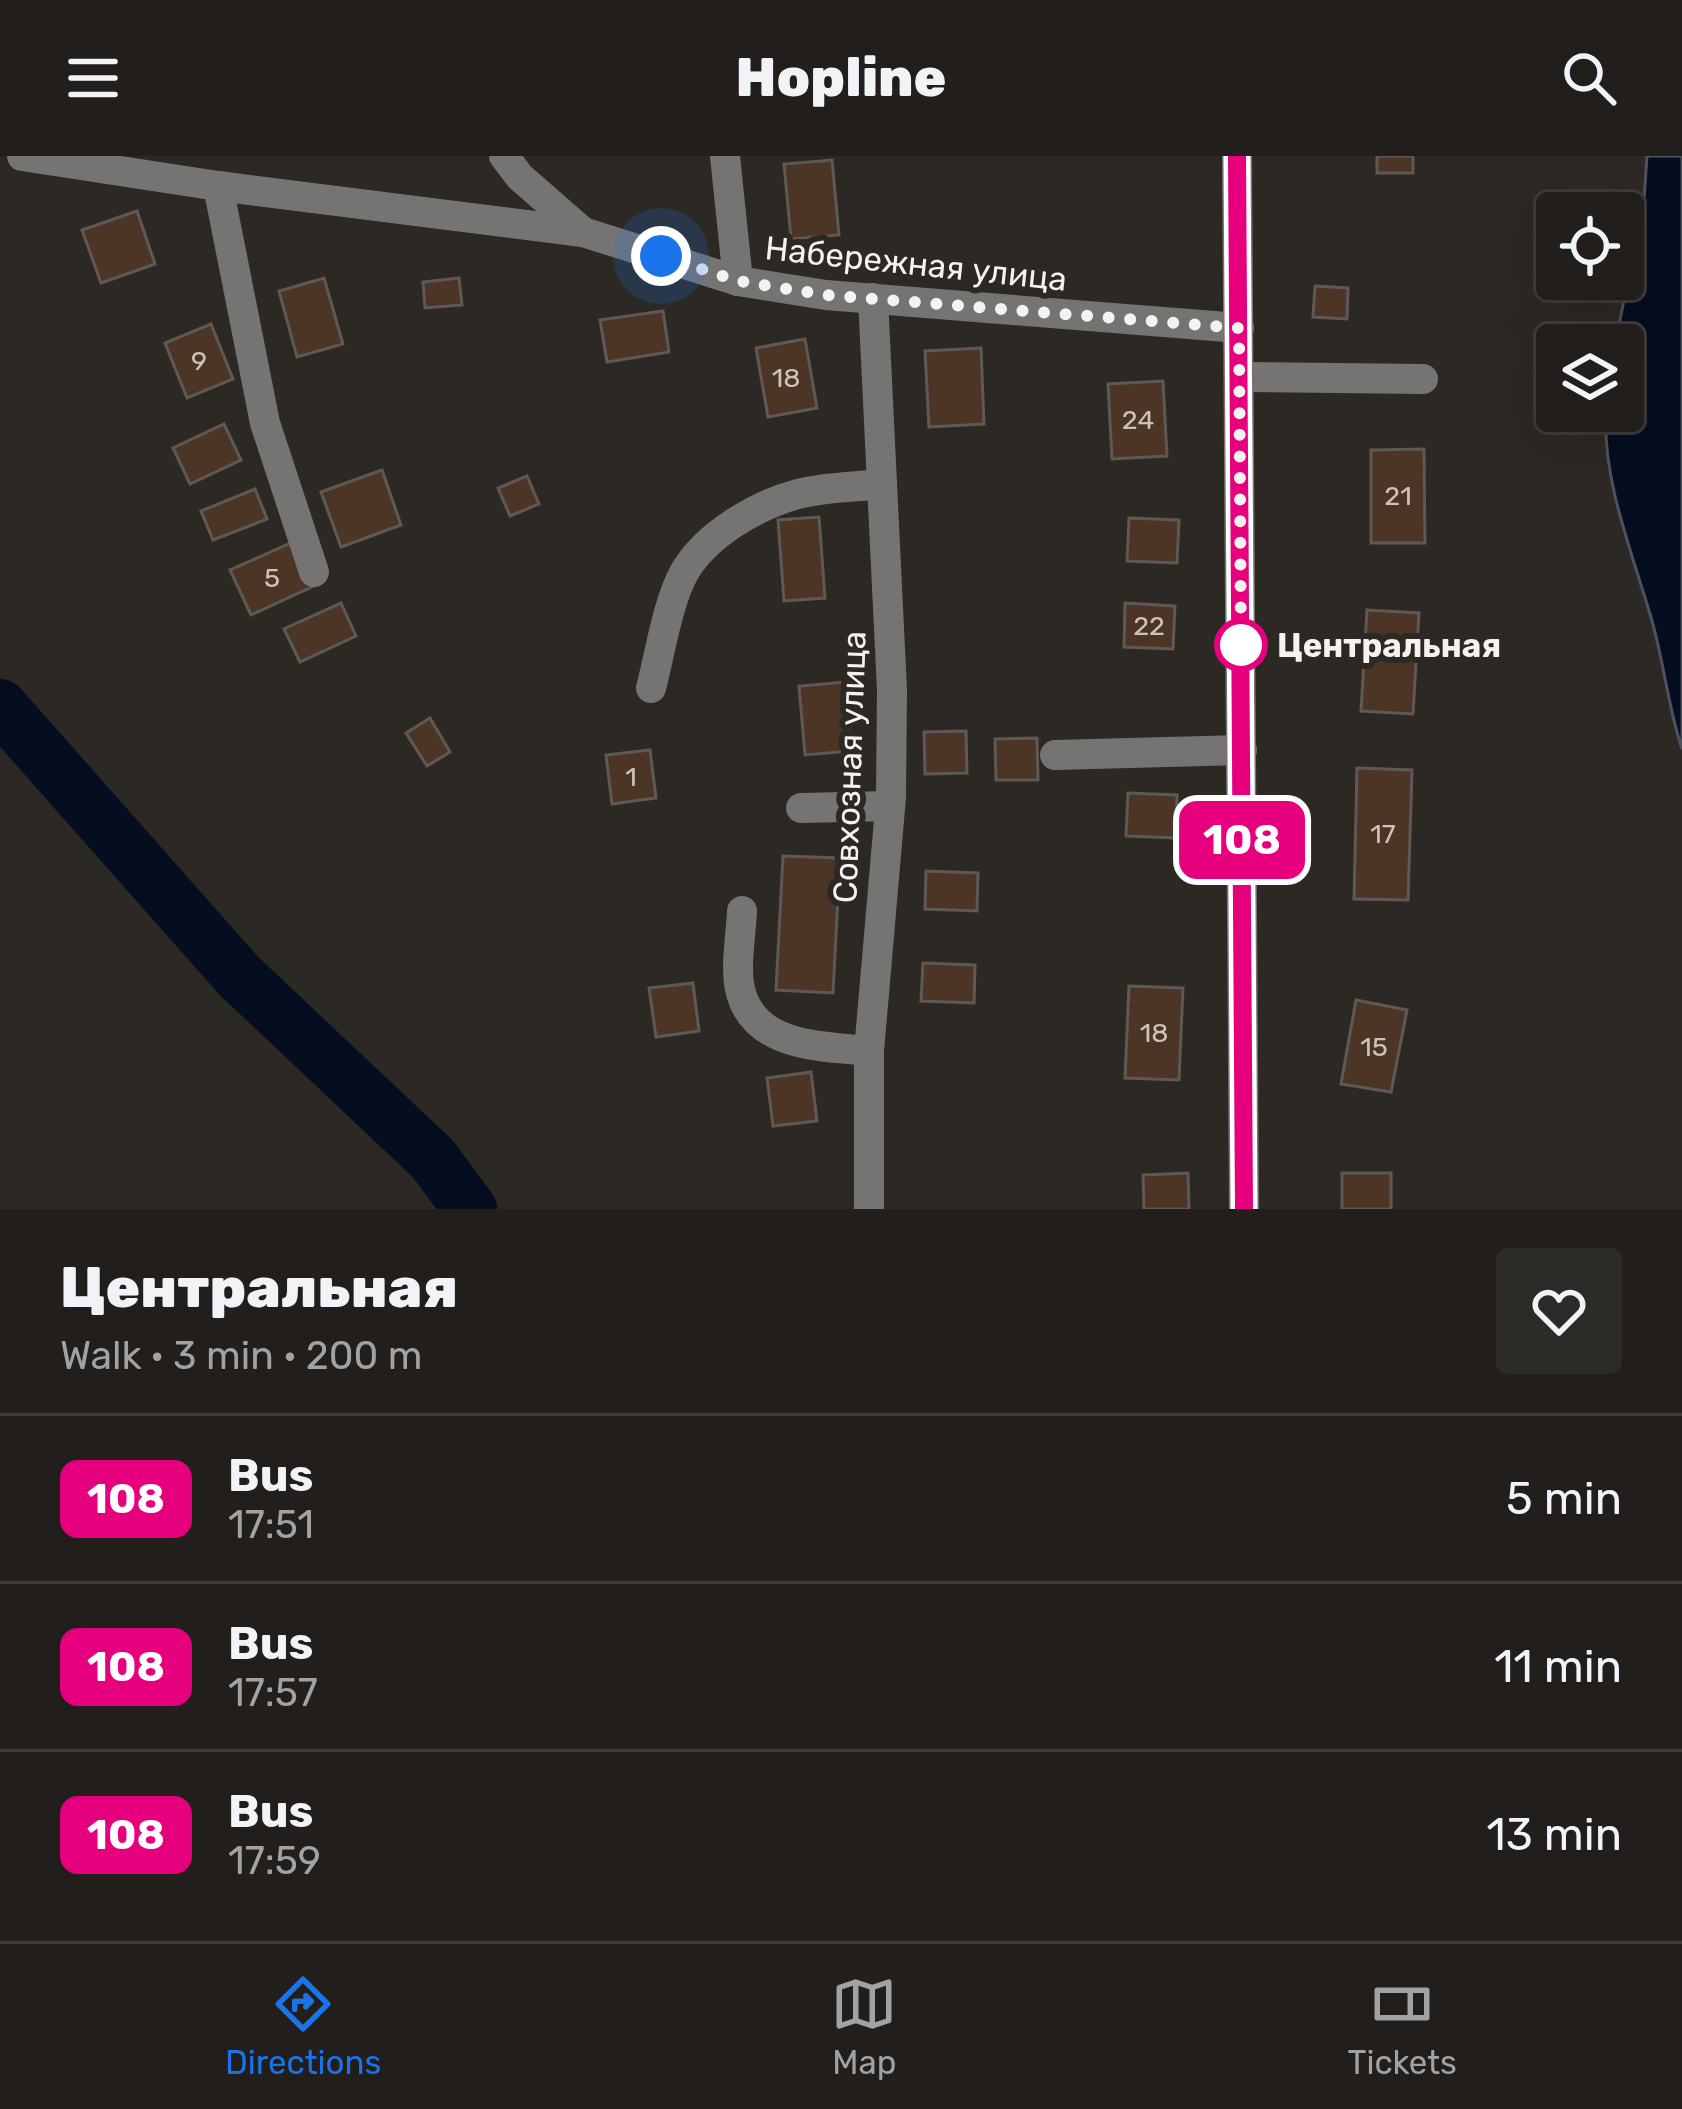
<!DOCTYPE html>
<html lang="en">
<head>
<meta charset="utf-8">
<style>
	:root { --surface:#211e1b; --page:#2d2b28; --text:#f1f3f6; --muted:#a2a2a3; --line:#3e3c3a; --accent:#1a73e8 }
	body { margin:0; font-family:Rubik,sans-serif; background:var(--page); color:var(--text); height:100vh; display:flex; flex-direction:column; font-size:45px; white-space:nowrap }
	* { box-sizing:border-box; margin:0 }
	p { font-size:39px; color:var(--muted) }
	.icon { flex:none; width:66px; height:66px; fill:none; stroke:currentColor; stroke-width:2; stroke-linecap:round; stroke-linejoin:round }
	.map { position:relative; height:1053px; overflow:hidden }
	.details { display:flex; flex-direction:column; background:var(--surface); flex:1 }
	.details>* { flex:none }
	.badge { padding:0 24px; border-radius:18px; font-size:42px; line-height:78px }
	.tools { position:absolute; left:1536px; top:36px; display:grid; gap:24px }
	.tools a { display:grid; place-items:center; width:108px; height:108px; border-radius:12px; background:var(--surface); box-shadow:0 12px 48px #0002,0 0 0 3px var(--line); font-size:60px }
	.you { position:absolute; width:60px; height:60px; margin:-30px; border:9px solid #fff; border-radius:50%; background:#1a73e8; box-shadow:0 0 0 18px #1a73e833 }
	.map>.badge { position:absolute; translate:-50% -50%; box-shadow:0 0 0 6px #fff }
	.round { display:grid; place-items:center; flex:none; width:126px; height:126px; border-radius:12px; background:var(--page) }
	.overview { display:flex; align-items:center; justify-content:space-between; height:204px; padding:0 60px }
	h1 { font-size:57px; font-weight:800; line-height:90px }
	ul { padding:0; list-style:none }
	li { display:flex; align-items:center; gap:36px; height:168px; padding:0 60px; border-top:3px solid var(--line) }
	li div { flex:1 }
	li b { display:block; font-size:45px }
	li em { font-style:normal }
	li .badge { min-width:132px; font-weight:700; text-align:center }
	header { display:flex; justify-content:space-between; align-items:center; height:156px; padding:0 60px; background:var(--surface); font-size:54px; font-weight:800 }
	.tab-bar { display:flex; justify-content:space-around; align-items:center; height:168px; border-top:3px solid var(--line); background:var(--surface); font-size:33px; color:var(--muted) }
	.tab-bar a { display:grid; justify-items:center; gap:6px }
	.tab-bar .current { color:var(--accent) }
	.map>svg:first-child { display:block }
	.water { fill:#050d20; stroke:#4d525e; stroke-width:3 }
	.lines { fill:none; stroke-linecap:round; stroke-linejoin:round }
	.river { stroke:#050d20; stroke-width:54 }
	.building { fill:#4c3525; stroke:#5f5955; stroke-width:3 }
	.minor { stroke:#767472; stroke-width:30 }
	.line-casing { stroke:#fff; stroke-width:27 }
	.line { stroke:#e6007e; stroke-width:18 }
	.walk { stroke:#f5f2ef; stroke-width:12; stroke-dasharray:0 21.6 }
	.stop-dot { fill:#fff; stroke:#e6007e; stroke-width:6 }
	.labels { text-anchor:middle; stroke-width:12; stroke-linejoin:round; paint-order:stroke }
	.number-label { font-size:27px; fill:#cbc3bc }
	.street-label { font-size:33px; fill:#f5f2ef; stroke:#2c2824 }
	.stop-label { font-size:33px; font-weight:bold; fill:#f5f2ef; stroke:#2c2824; text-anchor:start }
</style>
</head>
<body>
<header><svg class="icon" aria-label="menu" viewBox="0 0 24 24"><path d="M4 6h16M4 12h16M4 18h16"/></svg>Hopline<svg class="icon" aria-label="search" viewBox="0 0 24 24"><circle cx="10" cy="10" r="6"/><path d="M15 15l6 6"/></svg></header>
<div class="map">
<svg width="1682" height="1053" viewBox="0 0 1682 1053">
	<rect width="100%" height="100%" fill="#2c2824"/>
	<path class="water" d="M 1647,0 L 1682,0 L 1682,593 C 1668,551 1664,507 1652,465 C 1633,398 1602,325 1606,255 L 1623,255 L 1623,189 L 1615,189 L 1644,44 Z"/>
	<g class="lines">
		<path class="river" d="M 0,550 L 239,820 L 433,1003 L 470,1053"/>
	</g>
	<g class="building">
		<rect x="1377" y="0" width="36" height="17"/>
		<path d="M 832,4 L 839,79 L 791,83 L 784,8 Z"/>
		<path d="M 137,55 L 155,108 L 101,127 L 82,74 Z"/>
		<path d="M 324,122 L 343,188 L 297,201 L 279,135 Z"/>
		<path d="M 459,122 L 462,149 L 425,152 L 423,126 Z"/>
		<path d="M 1315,130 L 1348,132 L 1347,163 L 1313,161 Z"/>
		<path d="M 663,155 L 669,196 L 607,206 L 600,164 Z"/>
		<path d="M 211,168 L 233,223 L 187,242 L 165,187 Z"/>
		<path d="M 805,183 L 817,252 L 768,261 L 756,192 Z"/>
		<path d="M 981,192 L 984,268 L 929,271 L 925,195 Z"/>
		<path d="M 1163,225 L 1167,300 L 1112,303 L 1108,228 Z"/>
		<path d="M 224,268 L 241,304 L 190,328 L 173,292 Z"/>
		<path d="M 1424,293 L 1425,387 L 1371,387 L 1371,294 Z"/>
		<path d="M 382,314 L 401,369 L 341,391 L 321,336 Z"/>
		<path d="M 527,320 L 539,348 L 510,360 L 498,332 Z"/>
		<path d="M 255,333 L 267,363 L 213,384 L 201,355 Z"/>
		<path d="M 819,361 L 825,442 L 784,445 L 778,364 Z"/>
		<path d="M 1129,362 L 1179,364 L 1177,407 L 1127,405 Z"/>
		<path d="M 293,386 L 314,430 L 251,459 L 230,414 Z"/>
		<path d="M 341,447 L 356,480 L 300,506 L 284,473 Z"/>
		<path d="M 1125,447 L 1175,450 L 1173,493 L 1124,491 Z"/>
		<path d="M 1367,454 L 1419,457 L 1413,558 L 1361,555 Z"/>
		<path d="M 845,526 L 851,595 L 805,599 L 799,530 Z"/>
		<path d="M 430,562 L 450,596 L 427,610 L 406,577 Z"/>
		<path d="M 966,575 L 967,617 L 925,618 L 924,576 Z"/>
		<path d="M 1037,582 L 1038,624 L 996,624 L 995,583 Z"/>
		<path d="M 650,594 L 656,642 L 612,648 L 606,599 Z"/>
		<path d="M 1357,612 L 1412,614 L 1408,744 L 1354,743 Z"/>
		<path d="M 1128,637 L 1177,639 L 1176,682 L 1126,680 Z"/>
		<path d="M 783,700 L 840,702 L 833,837 L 776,834 Z"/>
		<path d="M 926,715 L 978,717 L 977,755 L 925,753 Z"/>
		<path d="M 923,807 L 975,809 L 974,847 L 921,845 Z"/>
		<path d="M 693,827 L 699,875 L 656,881 L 649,832 Z"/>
		<path d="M 1129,830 L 1183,832 L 1179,924 L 1125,922 Z"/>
		<path d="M 1356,844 L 1407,854 L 1391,936 L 1341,928 Z"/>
		<path d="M 811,916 L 817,965 L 773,970 L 767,922 Z"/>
		<path d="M 1188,1017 L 1189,1053 L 1144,1053 L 1143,1019 Z"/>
		<rect x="1342" y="1017" width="49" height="36"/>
	</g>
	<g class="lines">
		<g class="minor">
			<path d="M 22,0 L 218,30 L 583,76 L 738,125 L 826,139 L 1239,172"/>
			<path d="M 504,0 L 520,21 L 583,76"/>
			<path d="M 725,0 L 738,125"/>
			<path d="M 1237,0 L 1244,1053"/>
			<path d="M 218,30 L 265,267 L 314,416"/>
			<path d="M 1239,221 L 1423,223"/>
			<path d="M 651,532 C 660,498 668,444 685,415 C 707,378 757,349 798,338 C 824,331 855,331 882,328"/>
			<path d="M 1055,599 L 1242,594"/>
			<path d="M 801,652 L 890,650"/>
			<path d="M 742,755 C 741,779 735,810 740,833 C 753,892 822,890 869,895"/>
			<path d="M 869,1053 L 869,895 L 891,641 L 892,534 L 873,142"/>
		</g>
	</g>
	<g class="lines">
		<defs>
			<path id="line" d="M 1237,0 L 1244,1053"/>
		</defs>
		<use href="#line" class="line-casing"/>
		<use href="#line" class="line"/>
		<path class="walk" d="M 661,100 L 738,125 L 826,139 L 1239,172 L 1241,500 L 1241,489"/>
	</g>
	<circle class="stop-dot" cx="1241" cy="489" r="24"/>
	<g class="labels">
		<g class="number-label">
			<text x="199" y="214">9</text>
			<text x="786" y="231">18</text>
			<text x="1138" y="273">24</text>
			<text x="1398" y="349">21</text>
			<text x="272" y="431">5</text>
			<text x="1149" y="479">22</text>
			<text x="631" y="630">1</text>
			<text x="1383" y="687">17</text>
			<text x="1154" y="886">18</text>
			<text x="1374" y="900">15</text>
		</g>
		<g class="street-label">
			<text transform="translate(916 107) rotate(6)" y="12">Набережная улица</text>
			<text transform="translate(849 611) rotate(-88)" y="12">Совхозная улица</text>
		</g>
		<g class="stop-label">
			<text x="1277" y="501">Центральная</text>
		</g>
	</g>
</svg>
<div class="tools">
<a><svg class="icon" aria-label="locate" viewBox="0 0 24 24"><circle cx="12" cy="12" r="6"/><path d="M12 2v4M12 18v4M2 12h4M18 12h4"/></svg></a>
<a><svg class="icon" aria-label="layers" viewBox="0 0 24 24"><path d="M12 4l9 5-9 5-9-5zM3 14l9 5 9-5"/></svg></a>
</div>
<div class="you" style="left:661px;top:100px"></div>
<b class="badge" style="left:1242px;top:684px;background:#e6007e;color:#fff">108</b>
</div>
<section class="details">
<div class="overview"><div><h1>Центральная</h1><p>Walk · 3 min · 200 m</p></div><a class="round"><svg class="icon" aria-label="heart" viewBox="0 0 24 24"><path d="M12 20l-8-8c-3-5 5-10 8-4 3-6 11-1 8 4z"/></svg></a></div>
<ul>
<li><span class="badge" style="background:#e6007e;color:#fff">108</span><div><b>Bus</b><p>17:51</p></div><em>5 min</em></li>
<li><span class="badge" style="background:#e6007e;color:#fff">108</span><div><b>Bus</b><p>17:57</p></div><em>11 min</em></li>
<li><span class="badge" style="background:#e6007e;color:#fff">108</span><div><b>Bus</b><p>17:59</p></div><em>13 min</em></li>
</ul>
</section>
<nav class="tab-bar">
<a class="current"><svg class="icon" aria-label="directions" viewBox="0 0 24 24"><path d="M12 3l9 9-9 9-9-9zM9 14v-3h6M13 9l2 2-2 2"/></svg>Directions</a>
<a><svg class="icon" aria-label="map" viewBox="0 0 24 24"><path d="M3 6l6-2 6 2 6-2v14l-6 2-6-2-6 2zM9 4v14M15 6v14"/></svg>Map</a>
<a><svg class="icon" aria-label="tickets" viewBox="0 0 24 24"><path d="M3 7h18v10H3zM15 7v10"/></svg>Tickets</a>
</nav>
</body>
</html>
